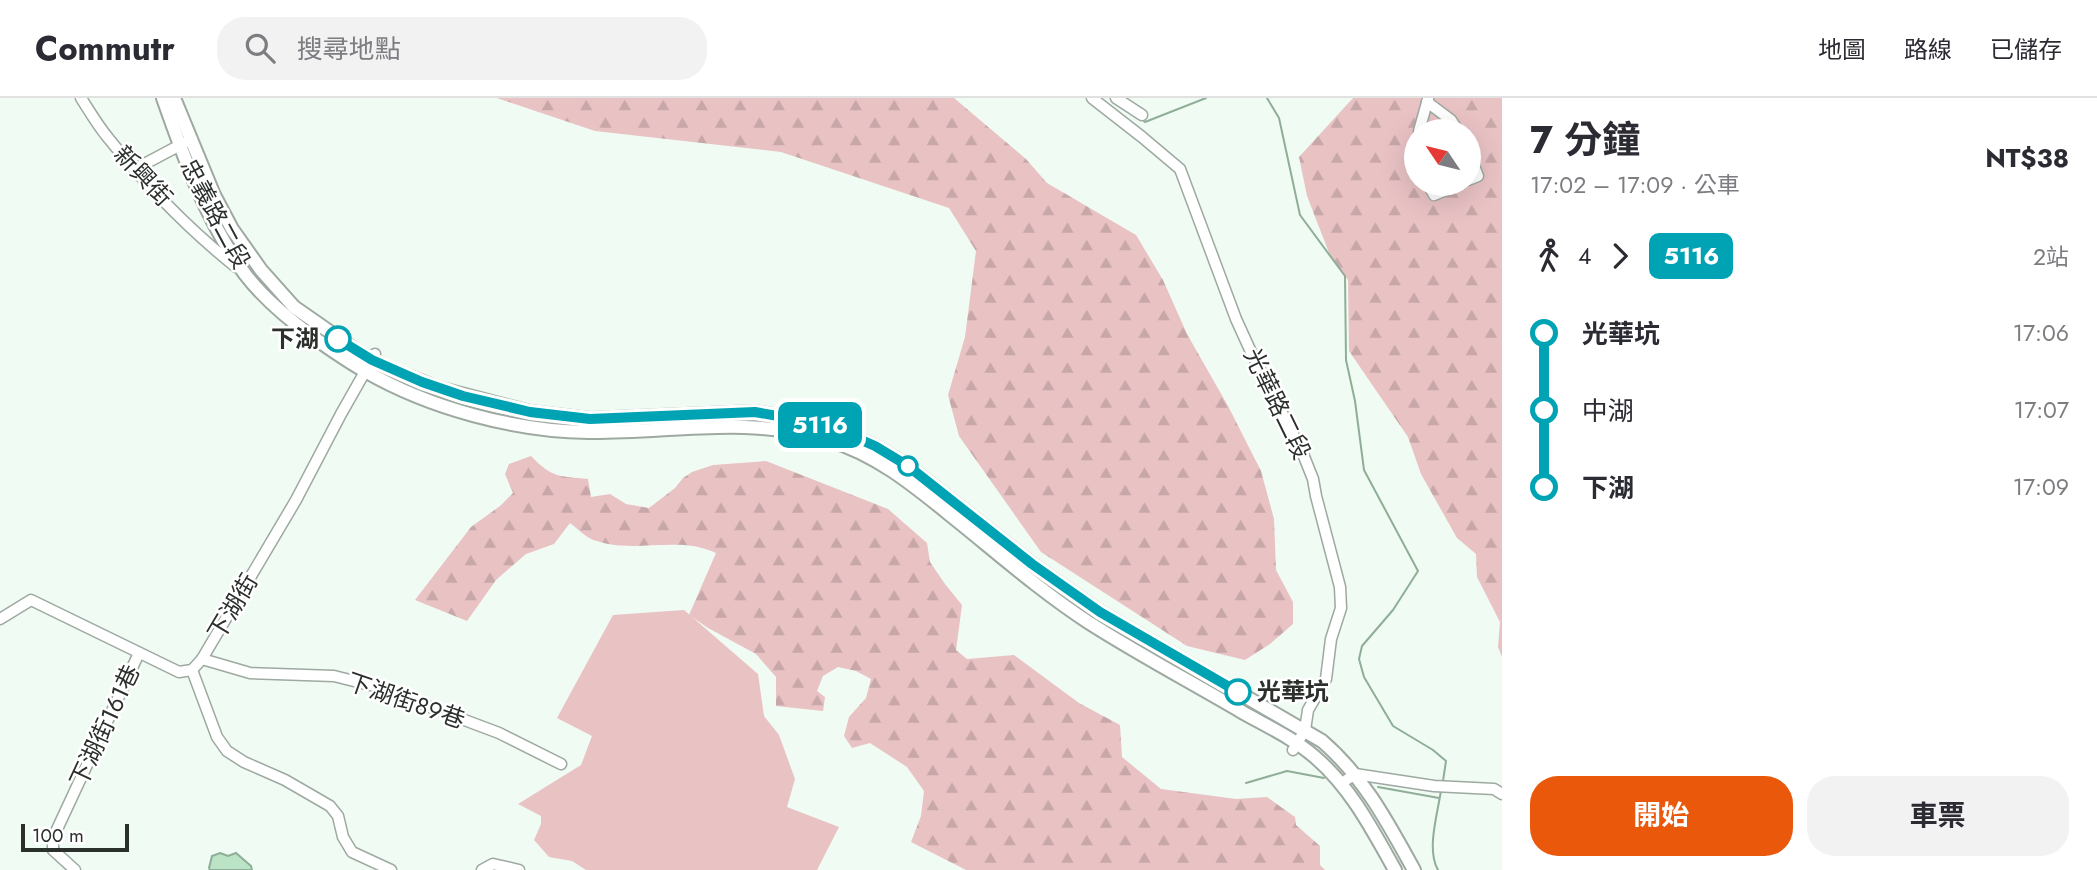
<!DOCTYPE html>
<html lang="zh-TW">
<head>
<meta charset="utf-8">
<style>
	:root { --surface:#fff; --page:#f2f2f3; --text:#2b2b33; --muted:#7c7c81; --line:#e1e1e2; --accent:#ea580c }
	body { margin:0; font-family:Jost,"Noto Sans TC",sans-serif; background:var(--page); color:var(--text); height:100vh; display:flex; flex-direction:column; font-size:26px; white-space:nowrap }
	* { box-sizing:border-box; margin:0 }
	p { font-size:23px; color:var(--muted) }
	.icon { flex:none; width:38px; height:38px; fill:none; stroke:currentColor; stroke-width:2; stroke-linecap:round; stroke-linejoin:round }
	.map { position:relative; flex:1; overflow:hidden }
	.details { display:flex; flex-direction:column; background:var(--surface); width:595px }
	.details>* { flex:none }
	.badge { padding:0 14px; border-radius:10px; font-size:24px; line-height:46px }
	.needle { width:46px; rotate:305deg }
	.tools { position:absolute; left:1404px; top:21px; display:grid; gap:14px }
	.tools a { display:grid; place-items:center; width:77px; height:77px; border-radius:50%; background:var(--surface); box-shadow:0 7px 28px #0002; font-size:35px }
	.scale { position:absolute; left:21px; bottom:18px; width:108px; box-sizing:border-box; padding-left:7px; border:4px solid #2c302d; border-top:0; font-size:19px; line-height:24px; white-space:nowrap; color:#2c302d; -webkit-text-stroke:5px #fff; paint-order:stroke }
	.map>.badge { position:absolute; translate:-50% -50%; box-shadow:0 0 0 4px #fff }
	.legs { display:flex; align-items:center; gap:10px; height:77px; padding:0 28px; font-size:23px }
	.legs p { margin-inline-start:auto }
	.head { display:flex; align-items:center; justify-content:space-between; height:119px; padding:0 28px }
	h1 { font-size:38px; font-weight:700; line-height:52px }
	.cta { display:flex; gap:14px; margin-top:auto; padding:14px 28px }
	.cta a { flex:1; height:80px; border-radius:28px; background:var(--accent); color:#fff; font-size:28px; font-weight:700; line-height:80px; text-align:center }
	.cta a+a { background:var(--page); color:var(--text) }
	ul { padding:0 28px; list-style:none }
	li { display:flex; align-items:center; gap:24px; height:77px; font-size:26px }
	li i { display:grid; place-items:center; width:10px; height:100%; margin:0 9px; background:currentColor }
	li i::after { content:''; width:18px; height:18px; margin:-9px; border:5px solid; border-radius:50%; background:var(--surface) }
	li p { margin-inline-start:auto }
	li:first-child i { background:linear-gradient(#0000 50%,currentColor 0) }
	li:last-child i { background:linear-gradient(currentColor 50%,#0000 0) }
	header { display:flex; align-items:center; gap:42px; box-sizing:border-box; height:98px; padding:0 35px; background:var(--surface); border-bottom:2px solid var(--line) }
	header strong { font-size:33px }
	nav { display:flex; gap:38px; margin-inline-start:auto; font-size:24px }
	.search { width:490px; height:63px; background:var(--page); display:flex; align-items:center; gap:18px; box-sizing:border-box; padding:0 24px; border-radius:28px; color:var(--muted); font-size:26px }
	main { display:flex; flex:1; min-height:0 }
	.map>svg:first-child { display:block }
	.grass { fill:#e9c2c4 }
	.forest { fill:url(#forest-firs); fill-rule:evenodd }
	.water { fill:#bae4c5; stroke:#8fae97; stroke-width:2 }
	.lines { fill:none; stroke-linecap:round; stroke-linejoin:round }
	.stream { stroke:#8fae97; stroke-width:2 }
	.minor-casing { stroke:#9ea9a1; stroke-width:13 }
	.major-casing { stroke:#9ea9a1; stroke-width:16 }
	.minor { stroke:#fff; stroke-width:10 }
	.major { stroke:#fff; stroke-width:12 }
	.line-1-casing { stroke:#fff; stroke-width:16 }
	.line-1 { stroke:#00a3b4; stroke-width:10 }
	.stop-1-dot { fill:#fff; stroke:#00a3b4; stroke-width:3.5 }
	.labels { text-anchor:middle; stroke-width:5; stroke-linejoin:round; paint-order:stroke }
	.street-label { font-size:24px; fill:#2c302d; stroke:#fff }
	.stop-label { font-size:24px; font-weight:bold; fill:#2c302d; stroke:#fff; text-anchor:end }
</style>
</head>
<body>
<header>
<strong>Commutr</strong>
<div class="search"><svg class="icon" aria-label="search" viewBox="0 0 24 24"><circle cx="10" cy="10" r="6"/><path d="M15 15l6 6"/></svg>搜尋地點</div>
<nav><a>地圖</a><a>路線</a><a>已儲存</a></nav>
</header>
<main>
<div class="map">
<svg width="1502" height="772" viewBox="0 0 1502 772">
	<defs>
		<pattern id="forest-firs" width="22" height="20" patternUnits="userSpaceOnUse" patternTransform="scale(1.75)"><rect width="22" height="20" fill="#e9c2c4"/><path d="M5 1l3.5 6h-7zM16 11l3.5 6h-7z" fill="#c8a7a9"/></pattern>
	</defs>
	<rect width="100%" height="100%" fill="#f0fbf3"/>
	<path class="grass" d="M 684,512 L 758,576 L 764,618 L 779,637 L 795,681 L 787,709 L 839,729 L 817,772 L 586,772 L 572,763 L 549,759 L 534,742 L 541,726 L 541,718 L 518,706 L 581,667 L 592,638 L 557,620 L 613,517 Z"/>
	<g class="forest">
		<path d="M 497,0 L 954,0 L 1026,61 L 1047,85 L 1136,137 L 1163,182 L 1187,236 L 1228,308 L 1261,373 L 1274,421 L 1276,472 L 1293,504 L 1293,526 L 1270,546 L 1245,562 L 1187,548 L 1041,454 L 959,338 L 948,297 L 965,239 L 976,153 L 949,110 L 781,54 L 595,33 Z"/>
		<path d="M 1353,0 L 1502,0 L 1502,559 L 1498,549 L 1500,524 L 1477,479 L 1476,456 L 1457,440 L 1421,376 L 1408,339 L 1349,253 L 1348,182 L 1331,160 L 1307,98 L 1299,59 ZM 1416,33 L 1468,33 L 1468,86 L 1416,86 Z"/>
		<path d="M 531,358 C 552,380 559,378 588,381 L 591,399 L 610,396 L 626,406 L 649,410 L 675,390 L 683,380 L 692,374 L 713,367 L 766,363 L 888,411 L 927,445 L 930,464 L 945,486 L 962,507 L 956,552 L 967,561 L 1014,557 L 1079,605 L 1120,627 L 1122,659 L 1161,691 L 1236,701 L 1267,699 L 1295,719 L 1296,727 L 1320,748 L 1320,767 L 1325,772 L 966,772 L 911,744 L 921,718 L 924,693 L 907,669 L 870,645 L 852,650 L 844,638 L 849,619 L 866,600 L 871,581 L 856,573 L 838,569 L 823,578 L 817,593 L 825,599 L 823,613 L 776,608 L 776,579 L 756,556 L 708,530 L 689,517 L 716,455 C 679,437 635,456 597,443 C 587,441 578,431 570,425 L 554,446 L 526,456 L 496,482 L 467,523 L 415,502 L 471,429 L 500,408 L 513,395 L 505,376 L 509,366 Z"/>
	</g>
	<path class="water" d="M 220,755 L 228,758 L 236,755 L 251,768 L 252,772 L 210,772 L 209,770 L 212,758 Z"/>
	<g class="lines">
		<g class="stream">
			<path d="M 1267,0 L 1279,20 L 1300,117 L 1345,178 L 1346,262 L 1355,303 L 1364,372 L 1418,473 L 1393,512 L 1362,548 L 1359,561 L 1364,579 L 1393,628 L 1433,652 L 1446,663 L 1443,683"/>
			<path d="M 1143,22 L 1145,24 L 1206,0"/>
			<path d="M 1246,685 L 1287,673 L 1324,680"/>
			<path d="M 1378,689 L 1439,700"/>
			<path d="M 1438,772 C 1426,751 1438,715 1441,692"/>
		</g>
		<defs>
			<g id="minor">
				<path d="M 81,0 C 90,14 98,28 109,41 C 145,86 191,133 236,169"/>
				<path d="M 1092,0 L 1142,39 L 1180,71 L 1236,221 L 1251,254 L 1303,356 L 1313,381 L 1316,398 L 1340,489 L 1341,510 L 1331,541 L 1326,581 L 1308,612 L 1305,632 L 1293,652"/>
				<path d="M 1116,0 L 1142,17"/>
				<path d="M 1427,4 L 1451,22 L 1458,33"/>
				<path d="M 1419,33 L 1428,1"/>
				<path d="M 1416,43 L 1412,57 L 1416,64"/>
				<path d="M 1468,53 L 1478,78 L 1468,82"/>
				<path d="M 135,71 L 184,45"/>
				<path d="M 1428,86 L 1434,97 L 1461,86"/>
				<path d="M 0,521 L 31,502 L 179,574 L 192,572 L 202,561 L 296,402 L 341,316 L 375,256"/>
				<path d="M 202,561 L 250,575 L 334,578 L 374,588 L 499,635 L 561,666"/>
				<path d="M 192,572 L 217,639 L 227,653 L 244,664 L 285,682 L 330,708 L 338,718 L 343,739 L 352,754 L 391,772"/>
				<path d="M 1342,685 L 1355,676 L 1434,688 L 1494,691 L 1502,696"/>
				<path d="M 75,772 L 53,752 L 53,740 L 139,555"/>
				<path d="M 482,772 L 493,766 L 519,772"/>
			</g>
			<g id="major">
				<path d="M 163,0 C 184,60 207,124 245,176 C 264,201 287,220 313,239 C 330,251 347,263 365,273 C 429,310 514,333 588,334 C 672,335 744,317 828,342 C 879,357 918,391 959,424 C 1001,458 1042,494 1088,524 C 1138,556 1191,584 1242,614 C 1267,628 1293,640 1315,659 C 1351,690 1372,731 1395,772"/>
				<path d="M 174,0 L 214,97 L 232,131 L 261,172 L 294,209 L 360,255 L 390,271 L 438,290 L 530,314 L 590,321 L 755,314 L 812,324 L 836,331 L 875,348 L 908,368 L 1032,466 L 1100,514 L 1322,643 C 1364,679 1388,725 1414,772"/>
			</g>
		</defs>
		<use href="#minor" class="minor-casing"/>
		<use href="#major" class="major-casing"/>
		<use href="#minor" class="minor"/>
		<use href="#major" class="major"/>
	</g>
	<g class="lines">
		<defs>
			<path id="line-1" d="M 338,241 L 372,262 L 422,284 L 463,298 L 530,314 L 590,321 L 755,314 L 812,324 L 836,331 L 875,348 L 908,368 L 1032,466 L 1100,514 L 1238,594"/>
		</defs>
		<use href="#line-1" class="line-1-casing"/>
		<use href="#line-1" class="line-1"/>
	</g>
	<g class="stop-1-dot">
		<circle cx="338" cy="241" r="12"/>
		<circle cx="908" cy="368" r="9"/>
		<circle cx="1238" cy="594" r="12"/>
	</g>
	<g class="labels">
		<g class="street-label">
			<text transform="translate(143 78) rotate(47)" y="8">新興街</text>
			<text transform="translate(215 116) rotate(62)" y="8">忠義路二段</text>
			<text transform="translate(1277 306) rotate(64)" y="8">光華路二段</text>
			<text transform="translate(233 509) rotate(-59)" y="8">下湖街</text>
			<text transform="translate(406 603) rotate(19)" y="8">下湖街89巷</text>
			<text transform="translate(105 628) rotate(-65)" y="8">下湖街161巷</text>
		</g>
		<g class="stop-label">
			<text x="319" y="249">下湖</text>
			<text x="1257" y="602" text-anchor="start">光華坑</text>
		</g>
	</g>
</svg>
<div class="tools">
<a><svg class="needle" viewBox="-14 -14 28 28"><path d="M0-13l5 13h-10z" fill="#e53935"/><path d="M0 13l5-13h-10z" fill="#7c7c81"/></svg></a>
</div>
<div class="scale">100 m</div>
<b class="badge" style="left:820px;top:327px;background:#00a3b4;color:#fff">5116</b>
</div>
<section class="details">
<div class="head"><div><h1>7 分鐘</h1><p>17:02 – 17:09 · 公車</p></div><b>NT$38</b></div>
<div class="legs"><svg class="icon" aria-label="walk" viewBox="0 0 24 24"><circle cx="13" cy="4" r="2"/><path d="M13 8l-2 6 4 7M11 14l-3 7M7 12l3-4h3l4 4"/></svg>4<svg class="icon" aria-label="forward" viewBox="0 0 24 24"><path d="M9 5l7 7-7 7"/></svg><b class="badge" style="background:#00a3b4;color:#fff">5116</b><p>2站</p></div>
<ul>
<li><i style="color:#00a3b4"></i><b>光華坑</b><p>17:06</p></li>
<li><i style="color:#00a3b4"></i><span>中湖</span><p>17:07</p></li>
<li><i style="color:#00a3b4"></i><b>下湖</b><p>17:09</p></li>
</ul>
<div class="cta"><a>開始</a><a>車票</a></div>
</section>
</main>
</body>
</html>
